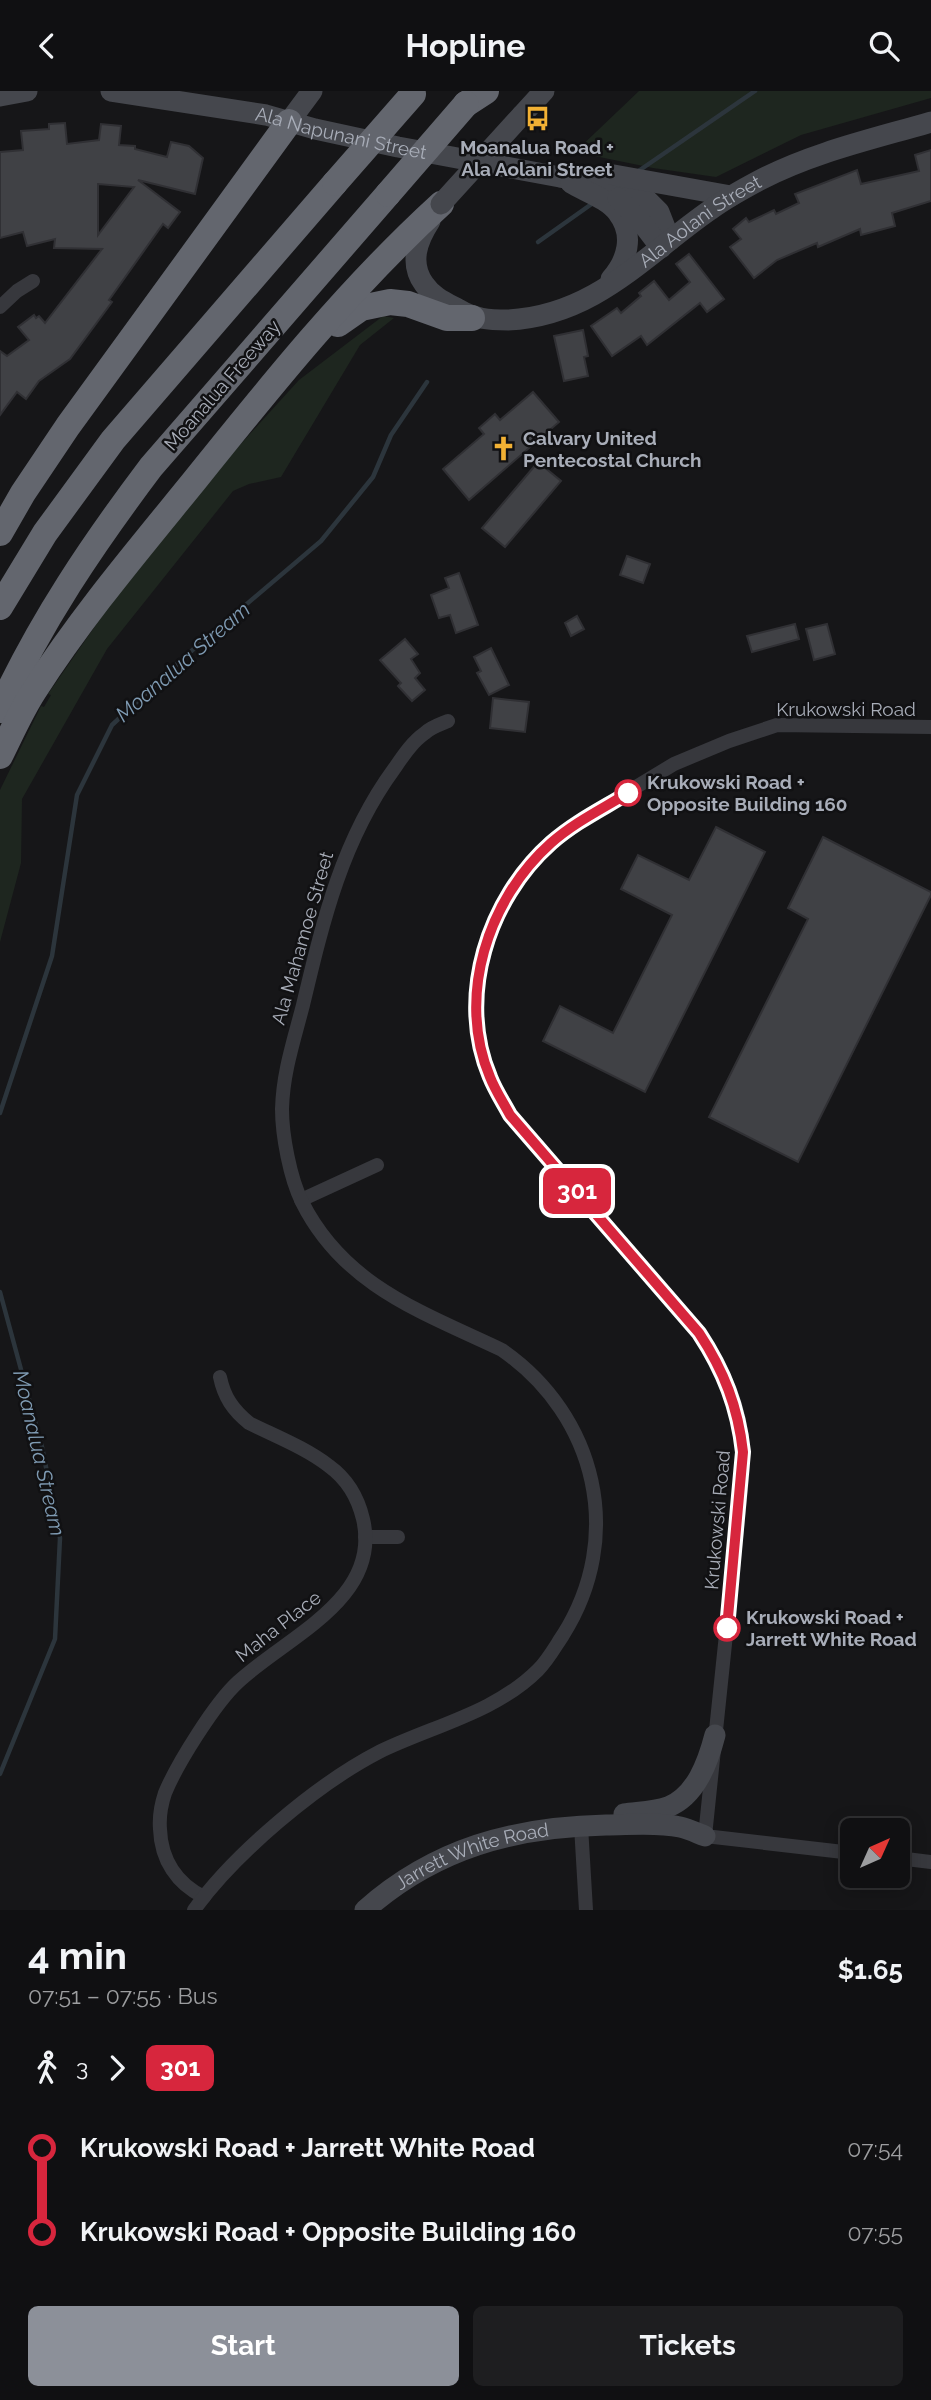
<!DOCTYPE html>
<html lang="en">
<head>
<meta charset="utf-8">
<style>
	:root { --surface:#101012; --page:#1e1e20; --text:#f1f3f6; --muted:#9c9d9f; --line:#303032; --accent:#8c9099 }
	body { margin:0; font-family:Raleway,sans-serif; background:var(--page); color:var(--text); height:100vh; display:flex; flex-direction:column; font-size:26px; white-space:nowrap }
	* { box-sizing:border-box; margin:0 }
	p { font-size:23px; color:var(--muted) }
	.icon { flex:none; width:38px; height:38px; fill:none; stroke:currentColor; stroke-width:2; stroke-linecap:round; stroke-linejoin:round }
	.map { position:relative; height:1819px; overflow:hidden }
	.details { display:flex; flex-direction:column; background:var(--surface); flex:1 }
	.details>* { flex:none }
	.badge { padding:0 14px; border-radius:10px; font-size:24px; line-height:46px }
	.needle { width:46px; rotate:45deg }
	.buttons { position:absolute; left:840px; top:1727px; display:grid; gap:14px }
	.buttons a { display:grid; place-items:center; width:70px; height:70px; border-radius:10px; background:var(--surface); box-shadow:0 4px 18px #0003,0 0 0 2px var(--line); font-size:35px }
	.map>.badge { position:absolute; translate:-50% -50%; box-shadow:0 0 0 4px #fff }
	.legs { display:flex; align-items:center; gap:10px; height:77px; padding:0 28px; font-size:23px }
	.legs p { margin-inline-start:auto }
	.summary { display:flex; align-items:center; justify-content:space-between; height:119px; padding:0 28px }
	h1 { font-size:38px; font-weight:700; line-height:52px }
	.action { display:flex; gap:14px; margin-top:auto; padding:14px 28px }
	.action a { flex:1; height:80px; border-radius:10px; background:var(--accent); color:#fff; font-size:28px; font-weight:700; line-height:80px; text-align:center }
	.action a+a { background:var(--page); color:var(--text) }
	ul { padding:0 28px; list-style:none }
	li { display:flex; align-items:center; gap:24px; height:84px; font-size:26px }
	li i { display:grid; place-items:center; width:10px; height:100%; margin:0 9px; background:currentColor }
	li i::after { content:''; width:18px; height:18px; margin:-9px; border:5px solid; border-radius:50%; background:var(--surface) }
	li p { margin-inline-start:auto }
	li:first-child i { background:linear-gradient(#0000 50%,currentColor 0) }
	li:last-child i { background:linear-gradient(currentColor 50%,#0000 0) }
	header { display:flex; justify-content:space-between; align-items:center; height:91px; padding:0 28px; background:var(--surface); font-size:32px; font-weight:700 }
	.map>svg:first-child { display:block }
	.green { fill:#1e261f }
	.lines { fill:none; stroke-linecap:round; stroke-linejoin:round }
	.stream { stroke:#2c353c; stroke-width:4.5 }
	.building { fill:#404145; stroke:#303034; stroke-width:2; fill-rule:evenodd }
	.street { stroke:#37383d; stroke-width:14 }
	.secondary { stroke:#45474d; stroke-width:21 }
	.highway { stroke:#63666e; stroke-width:26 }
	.secondary-bridge { stroke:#45474d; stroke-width:21 }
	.highway-bridge { stroke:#63666e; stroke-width:26 }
	.line-1-casing { stroke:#fff; stroke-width:16 }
	.line-1 { stroke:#d7263d; stroke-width:10 }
	.stop-1-dot { fill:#fff; stroke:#d7263d; stroke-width:3.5 }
	.labels { text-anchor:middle; stroke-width:5; stroke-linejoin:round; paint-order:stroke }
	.street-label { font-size:19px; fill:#a8adb8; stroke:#111113 }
	.poi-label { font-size:19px; font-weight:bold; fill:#a8adb8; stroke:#111113 }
	.stop-label { font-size:19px; font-weight:bold; fill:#a8adb8; stroke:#111113; text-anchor:start }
	.water-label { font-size:21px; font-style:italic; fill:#7f9bb3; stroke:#111113 }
</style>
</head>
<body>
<header><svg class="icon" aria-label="back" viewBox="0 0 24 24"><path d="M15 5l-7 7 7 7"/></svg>Hopline<svg class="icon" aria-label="search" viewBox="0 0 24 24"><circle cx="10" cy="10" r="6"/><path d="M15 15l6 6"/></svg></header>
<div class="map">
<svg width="931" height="1819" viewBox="0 0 931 1819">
	<rect width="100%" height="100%" fill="#161618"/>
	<g class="green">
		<path d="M 639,0 L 931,0 L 931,7 L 801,44 L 716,86 L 653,77 L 575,61 Z"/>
		<path d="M 383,225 L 394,227 L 360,254 L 281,386 L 249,393 L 233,400 L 107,558 L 22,708 L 21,772 L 0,851 L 0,699 L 41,615 L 44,616 L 51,604 L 48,603 L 109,515 L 230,365 L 299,289 Z"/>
	</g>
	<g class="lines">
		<g class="stream">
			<path d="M 637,81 L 755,0"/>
			<path d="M 538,151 L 593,112"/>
			<path d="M 0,1022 L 52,865 L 77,704 L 112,634 L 189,562 L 321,450 L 373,386 L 391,344 L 427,291"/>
			<path d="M 0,1201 L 42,1356 L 60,1447 L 55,1548 L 0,1683"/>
		</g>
	</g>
	<g class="building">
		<path d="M 65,32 L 67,53 L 99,49 L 101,33 L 121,35 L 119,54 L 135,55 L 135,58 L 167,66 L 171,51 L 189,55 L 203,67 L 195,103 L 138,89 L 180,121 L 168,137 L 163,133 L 109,209 L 112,211 L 70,268 L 39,290 L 26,308 L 17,301 L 0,324 L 0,260 L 7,265 L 29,249 L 18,236 L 34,224 L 36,227 L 39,225 L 45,232 L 102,158 L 54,157 L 55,148 L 27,155 L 23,141 L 0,147 L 0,61 L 23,59 L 21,40 L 49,38 L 49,33 ZM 98,93 L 134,96 L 98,144 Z"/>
		<path d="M 931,59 L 931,110 L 892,122 L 895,135 L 861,144 L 860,138 L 818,156 L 817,152 L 777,169 L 754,187 L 730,156 L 741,148 L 733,138 L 746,127 L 749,131 L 774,119 L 776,123 L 799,112 L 795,103 L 857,79 L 861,93 L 919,80 L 915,64 Z"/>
		<path d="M 689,163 L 724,208 L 707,221 L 700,212 L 647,254 L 641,245 L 612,265 L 591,235 L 617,217 L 621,222 L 641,205 L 639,202 L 654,190 L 669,209 L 690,191 L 676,173 Z"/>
		<path d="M 583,239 L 588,265 L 584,266 L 588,285 L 564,290 L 554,245 Z"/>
		<path d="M 533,301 L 559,331 L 469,409 L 443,378 L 484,343 L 479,337 L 495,323 L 500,329 Z"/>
		<path d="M 538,371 L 561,390 L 505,456 L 482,437 Z"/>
		<path d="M 627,465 L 650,473 L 643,492 L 620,484 Z"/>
		<path d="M 459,482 L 478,534 L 456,542 L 450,524 L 439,527 L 431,504 L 449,497 L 445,487 Z"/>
		<path d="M 577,525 L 584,538 L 571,545 L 565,532 Z"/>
		<path d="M 795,533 L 799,548 L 752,561 L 747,545 Z"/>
		<path d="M 827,533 L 835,563 L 814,569 L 806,538 Z"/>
		<path d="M 405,548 L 418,563 L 411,568 L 420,582 L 415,587 L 425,599 L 412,610 L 398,595 L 401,592 L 380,569 Z"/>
		<path d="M 491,557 L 509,594 L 489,604 L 477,582 L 481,580 L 474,566 Z"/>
		<path d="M 493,607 L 529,611 L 525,641 L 490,637 Z"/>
		<path d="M 716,736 L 765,761 L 645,1001 L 543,950 L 560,915 L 613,942 L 672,824 L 621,798 L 638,764 L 689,789 Z"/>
		<path d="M 823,746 L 931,801 L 931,804 L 798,1071 L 709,1026 L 808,828 L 788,817 Z"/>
	</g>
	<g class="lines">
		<g class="street">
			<path d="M 0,216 L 17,200 L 33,190"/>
			<path d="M 301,1109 L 377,1074"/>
			<path d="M 365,1446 L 398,1446"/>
			<path d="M 581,1735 L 586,1819"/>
			<path d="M 852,1762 L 705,1745 L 740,1409 C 741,1393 744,1376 743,1359 C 741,1316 723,1277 699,1242 L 510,1024 L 489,984 L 482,960 L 477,931 L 478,885 L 489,846 L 504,810 L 526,778 L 551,752 L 588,725 L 674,673 L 729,650 L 777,634 L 931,636"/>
			<path d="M 898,1767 L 931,1771"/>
			<path d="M 204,1806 C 177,1793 161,1769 160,1738 C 159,1726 161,1714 165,1702 C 177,1673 215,1612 238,1591 C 286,1546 382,1508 363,1428 C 358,1407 347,1388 329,1375 C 306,1357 275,1345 249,1332 C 233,1319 224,1306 220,1286"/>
			<path d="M 194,1819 C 234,1763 317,1693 379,1661 C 432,1635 495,1622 538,1579 C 548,1569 555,1556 563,1544 C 625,1446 597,1325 502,1259 C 422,1221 344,1195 302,1111 C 290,1087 282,1044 282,1018 C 283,981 294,949 303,914 C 323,830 342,749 394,678 C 403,665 412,651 425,642 C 431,636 441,633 448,630"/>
		</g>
		<g class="secondary">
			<path id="s1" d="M 111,0 L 266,24 L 315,38 L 398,56 L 560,86 L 625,96 L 647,109 L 659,121 L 670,149"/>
			<path d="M 0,5 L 27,0"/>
			<path d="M 522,24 L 544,0"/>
			<path d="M 289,31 L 312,0"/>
			<path d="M 614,84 L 731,105"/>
			<path d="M 571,92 C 586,101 608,108 618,122 C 635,144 627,170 611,188"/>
			<path d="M 618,107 L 642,132 L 661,157"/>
			<path id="s2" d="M 430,130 C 417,150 409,172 424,193 C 433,206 445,211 458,218 C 474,228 489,229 508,229 C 594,225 644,165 710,119 C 725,108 743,98 760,89 C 814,61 873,48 931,31"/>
			<path d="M 624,1723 C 638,1721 654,1721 668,1716 C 696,1705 708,1671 715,1644"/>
			<path id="s3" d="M 365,1819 C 435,1757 514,1736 606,1734 C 629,1734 657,1731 680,1736 C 689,1738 697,1742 705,1745"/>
		</g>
		<g class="highway">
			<path d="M 466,13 L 486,0"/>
			<path d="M 338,233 L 361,217 L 390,211 L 408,213 L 447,227 L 472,227"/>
			<path d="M 0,442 L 23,402 L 68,335 L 289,31"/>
			<path d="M 0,516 L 45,442 L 113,349 L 335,92"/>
			<path d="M 0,619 C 40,531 93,453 151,376 L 388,103"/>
			<path d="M 0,665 C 11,643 21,620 34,600 C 82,525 139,458 195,389 C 272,293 350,196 441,113"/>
		</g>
		<path class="secondary-bridge" d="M 441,113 L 522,24"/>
		<g class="highway-bridge">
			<path d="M 335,92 L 413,3"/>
			<path d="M 388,103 L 466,13"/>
		</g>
	</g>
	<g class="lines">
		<defs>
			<path id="line-1" d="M 628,702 C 602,718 575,731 551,752 C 488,808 456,906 490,986 C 495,999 503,1011 510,1024 L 699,1242 C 724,1280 738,1316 743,1361 L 727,1537"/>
		</defs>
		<use href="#line-1" class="line-1-casing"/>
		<use href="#line-1" class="line-1"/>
	</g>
	<defs>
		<symbol id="bus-bare" viewBox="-9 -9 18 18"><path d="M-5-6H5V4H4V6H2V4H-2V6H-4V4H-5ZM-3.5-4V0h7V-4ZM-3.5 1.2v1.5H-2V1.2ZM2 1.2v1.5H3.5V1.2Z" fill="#f2b134" stroke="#111113" stroke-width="2.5" paint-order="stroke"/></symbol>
		<symbol id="church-bare" viewBox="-9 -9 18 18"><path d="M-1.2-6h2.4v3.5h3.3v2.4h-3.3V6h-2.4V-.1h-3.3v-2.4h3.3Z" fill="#f2b134" stroke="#111113" stroke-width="2.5" paint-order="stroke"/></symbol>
	</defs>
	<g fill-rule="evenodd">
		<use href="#bus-bare" x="520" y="10" width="35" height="35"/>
		<use href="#church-bare" x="486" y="340" width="35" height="35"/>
	</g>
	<g class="stop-1-dot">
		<circle cx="628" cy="702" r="12"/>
		<circle cx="727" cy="1537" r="12"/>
	</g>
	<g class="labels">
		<g class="street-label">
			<text dy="7" stroke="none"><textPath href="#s1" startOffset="234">Ala Napunani Street</textPath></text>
			<text dy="7" stroke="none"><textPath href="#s2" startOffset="382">Ala Aolani Street</textPath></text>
			<text transform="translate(222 294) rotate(-49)" y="7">Moanalua Freeway</text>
			<text x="846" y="625">Krukowski Road</text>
			<text transform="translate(302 847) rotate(-74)" y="7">Ala Mahamoe Street</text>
			<text transform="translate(717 1429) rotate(-85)" y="7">Krukowski Road</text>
			<text transform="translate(278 1535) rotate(-38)" y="7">Maha Place</text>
			<text dy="7" stroke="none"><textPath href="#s3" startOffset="122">Jarrett White Road</textPath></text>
		</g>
		<g class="poi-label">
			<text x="537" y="63">Moanalua Road +<tspan x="537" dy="22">Ala Aolani Street</tspan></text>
			<text x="523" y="354" text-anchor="start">Calvary United<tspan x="523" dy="22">Pentecostal Church</tspan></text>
		</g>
		<g class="stop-label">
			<text x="647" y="698">Krukowski Road +<tspan x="647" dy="22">Opposite Building 160</tspan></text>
			<text x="746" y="1533">Krukowski Road +<tspan x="746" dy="22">Jarrett White Road</tspan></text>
		</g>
		<g class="water-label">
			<text transform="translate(183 571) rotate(-41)" y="7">Moanalua Stream</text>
			<text transform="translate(39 1362) rotate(77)" y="7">Moanalua Stream</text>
		</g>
	</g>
</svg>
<div class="buttons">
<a><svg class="needle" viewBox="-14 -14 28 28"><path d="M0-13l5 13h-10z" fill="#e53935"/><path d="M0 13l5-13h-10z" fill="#9c9d9f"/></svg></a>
</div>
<b class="badge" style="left:577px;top:1100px;background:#d7263d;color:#fff">301</b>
</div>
<section class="details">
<div class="summary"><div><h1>4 min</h1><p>07:51 – 07:55 · Bus</p></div><b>$1.65</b></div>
<div class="legs"><svg class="icon" aria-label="walk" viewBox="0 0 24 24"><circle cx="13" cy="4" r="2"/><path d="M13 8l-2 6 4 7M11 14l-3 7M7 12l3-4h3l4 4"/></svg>3<svg class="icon" aria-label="forward" viewBox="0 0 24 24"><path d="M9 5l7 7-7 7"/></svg><b class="badge" style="background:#d7263d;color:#fff">301</b></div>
<ul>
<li><i style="color:#d7263d"></i><b>Krukowski Road + Jarrett White Road</b><p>07:54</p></li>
<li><i style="color:#d7263d"></i><b>Krukowski Road + Opposite Building 160</b><p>07:55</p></li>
</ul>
<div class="action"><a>Start</a><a>Tickets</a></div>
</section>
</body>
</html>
